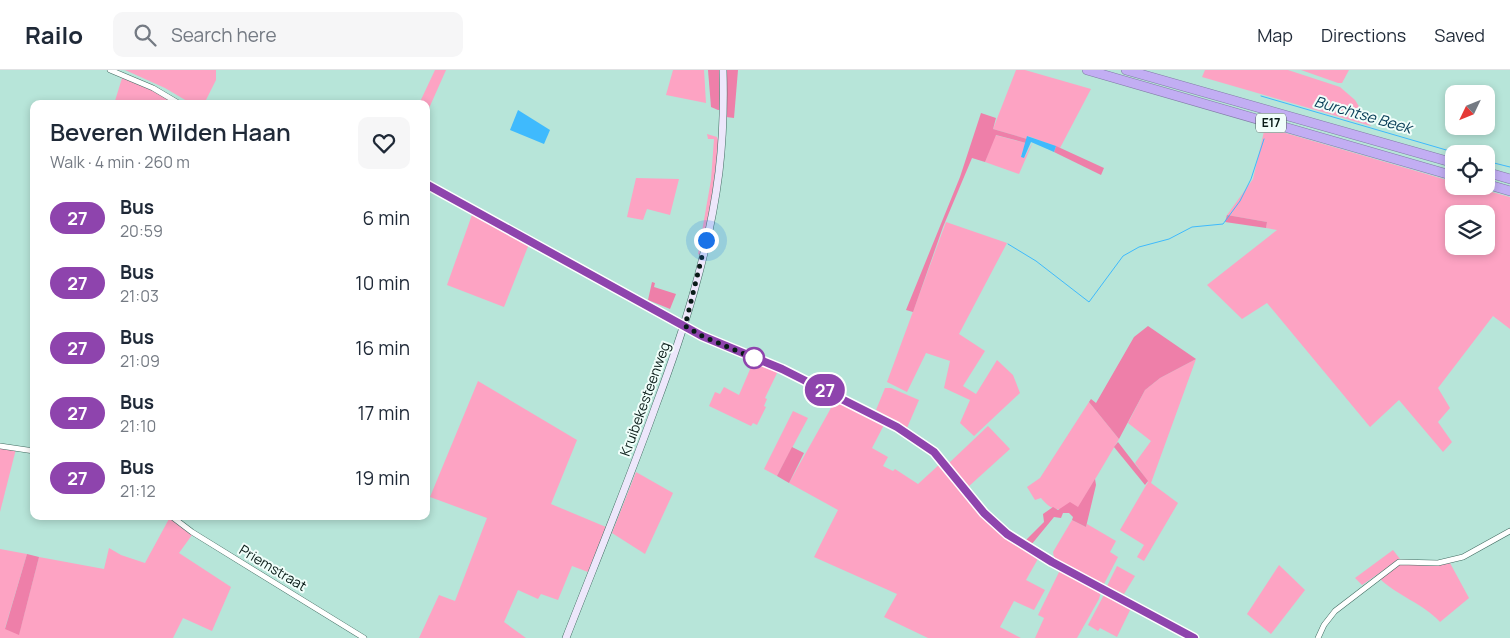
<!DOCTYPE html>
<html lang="en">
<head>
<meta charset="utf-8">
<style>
	:root { --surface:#fff; --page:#f6f6f7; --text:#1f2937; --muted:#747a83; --line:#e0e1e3 }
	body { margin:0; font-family:Manrope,sans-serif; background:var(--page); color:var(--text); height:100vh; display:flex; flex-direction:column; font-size:19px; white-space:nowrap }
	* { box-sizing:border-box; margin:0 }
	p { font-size:16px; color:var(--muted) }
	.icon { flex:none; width:28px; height:28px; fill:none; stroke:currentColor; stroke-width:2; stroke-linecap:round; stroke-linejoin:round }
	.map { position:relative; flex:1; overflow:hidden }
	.drawer { position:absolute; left:30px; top:30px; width:400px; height:420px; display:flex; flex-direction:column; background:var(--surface); border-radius:10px; box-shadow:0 2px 8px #0003 }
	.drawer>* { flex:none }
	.badge { padding:0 10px; border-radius:16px; font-size:18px; line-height:32px }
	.needle { width:32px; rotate:227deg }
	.tools { position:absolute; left:1445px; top:15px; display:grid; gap:10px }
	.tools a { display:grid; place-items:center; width:50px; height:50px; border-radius:10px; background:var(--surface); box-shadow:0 2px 8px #0003; font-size:25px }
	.you { position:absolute; width:25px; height:25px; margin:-12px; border:4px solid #fff; border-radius:50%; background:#1a73e8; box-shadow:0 0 0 8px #1a73e833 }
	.map>.badge { position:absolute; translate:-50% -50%; box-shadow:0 0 0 2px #fff }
	.round { display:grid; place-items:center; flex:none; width:52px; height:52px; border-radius:10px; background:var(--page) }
	.headline { display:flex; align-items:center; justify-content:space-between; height:85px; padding:0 20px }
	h1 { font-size:24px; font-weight:600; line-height:38px }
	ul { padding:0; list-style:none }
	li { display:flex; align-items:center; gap:15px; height:65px; padding:0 20px }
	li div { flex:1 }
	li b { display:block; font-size:19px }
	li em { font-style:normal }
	li .badge { min-width:55px; font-weight:700; text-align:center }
	header { display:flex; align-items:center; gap:30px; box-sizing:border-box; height:70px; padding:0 25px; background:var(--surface); border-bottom:1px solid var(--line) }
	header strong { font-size:24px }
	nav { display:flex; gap:28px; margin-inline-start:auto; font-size:18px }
	.search { width:350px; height:45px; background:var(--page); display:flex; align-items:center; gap:12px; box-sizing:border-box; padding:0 18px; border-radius:10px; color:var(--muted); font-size:19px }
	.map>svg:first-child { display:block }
	.green { fill:#fda3c3; fill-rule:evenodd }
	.forest { fill:#ee7fa9 }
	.water { fill:#3fbafd }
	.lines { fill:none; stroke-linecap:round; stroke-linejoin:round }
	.stream { stroke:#3fbafd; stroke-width:1 }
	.street-casing { stroke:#426c62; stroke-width:6 }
	.secondary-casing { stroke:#426c62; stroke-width:8 }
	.highway-casing { stroke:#817ba6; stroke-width:10 }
	.street { stroke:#fff; stroke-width:5 }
	.secondary { stroke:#ede7fb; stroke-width:7 }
	.highway { stroke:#c2aef3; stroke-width:9 }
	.line-casing { stroke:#fff; stroke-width:11 }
	.line { stroke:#8e44ad; stroke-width:8 }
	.walk { stroke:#091b17; stroke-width:5; stroke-dasharray:0 9 }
	.stop-dot { fill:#fff; stroke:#8e44ad; stroke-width:2.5 }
	.labels { text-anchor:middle; stroke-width:4; stroke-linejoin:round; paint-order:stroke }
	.shield { fill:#f0fefa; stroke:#4e5f5b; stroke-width:1 }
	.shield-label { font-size:12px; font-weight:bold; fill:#091b17 }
	.street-label { font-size:14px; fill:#091b17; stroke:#f0fefa }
	.water-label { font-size:15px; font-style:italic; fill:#073c56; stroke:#f0fefa }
</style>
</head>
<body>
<header>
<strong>Railo</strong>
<div class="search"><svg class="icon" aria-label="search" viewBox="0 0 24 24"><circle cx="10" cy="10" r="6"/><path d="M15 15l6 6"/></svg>Search here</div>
<nav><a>Map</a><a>Directions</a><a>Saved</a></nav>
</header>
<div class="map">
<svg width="1510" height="568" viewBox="0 0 1510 568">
	<rect width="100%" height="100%" fill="#b7e5d9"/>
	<g class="green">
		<path d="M 125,0 L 216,0 L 216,10 L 204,34 L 192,34 L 165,18 Z"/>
		<path d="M 435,0 L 446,0 L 426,45 L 426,34 L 419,34 Z"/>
		<path d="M 673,0 L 704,0 L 706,33 L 666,25 Z"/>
		<path d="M 1016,0 L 1025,0 L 1091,19 L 1060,78 L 1028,66 L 1027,69 L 993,59 Z"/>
		<path d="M 1205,0 L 1288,0 L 1340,17 L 1355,30 L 1371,56 L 1202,7 Z"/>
		<path d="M 1301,0 L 1349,0 L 1342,13 L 1338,13 Z"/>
		<path d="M 123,5 L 179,34 L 114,34 Z"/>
		<path d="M 1265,57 L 1454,112 L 1454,116 L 1470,116 L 1510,127 L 1510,259 L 1493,246 L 1438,318 L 1450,338 L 1438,352 L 1452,372 L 1443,382 L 1399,330 L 1370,357 L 1267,233 L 1242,249 L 1207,215 L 1277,160 L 1266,158 L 1267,152 L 1227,145 L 1253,109 ZM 1454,144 L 1486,144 L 1486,176 L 1454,176 Z"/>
		<path d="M 707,64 L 717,67 L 719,74 L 711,133 L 700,185 L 698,184 L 711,110 L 714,69 L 708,69 Z"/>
		<path d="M 995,65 L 1026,73 L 1021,86 L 1024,88 L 1033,72 L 1019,104 L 985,92 Z"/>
		<path d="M 636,108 L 679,109 L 670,145 L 647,139 L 643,150 L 627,147 Z"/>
		<path d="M 473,142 L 529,174 L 504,237 L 447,215 Z"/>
		<path d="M 946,152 L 1007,173 L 959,264 L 985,281 L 963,316 L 976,324 L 997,290 L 1013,305 L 1020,323 L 974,366 L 960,353 L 970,330 L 944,318 L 950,291 L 926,283 L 907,322 L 887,312 Z"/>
		<path d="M 1196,289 L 1151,413 L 1178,433 L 1144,491 L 1137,487 L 1144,475 L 1120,460 L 1148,412 L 1135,393 L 1151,371 L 1128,353 L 1145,320 L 1160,308 Z"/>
		<path d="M 754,290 L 778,301 L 765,328 L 767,329 L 764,336 L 766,337 L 757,355 L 753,353 L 751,356 L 709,336 L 715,322 L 720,324 L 724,317 L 739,325 Z"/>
		<path d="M 478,311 L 577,370 L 551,434 L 606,457 L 588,502 L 572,496 L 558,530 L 541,524 L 538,529 L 518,520 L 504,552 L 526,568 L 419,568 L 439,525 L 455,531 L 487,448 L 430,427 Z"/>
		<path d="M 885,318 L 891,318 L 919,330 L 907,358 L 876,340 Z"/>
		<path d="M 836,329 L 885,353 L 872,378 L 888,387 L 883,396 L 893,401 L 895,399 L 918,414 L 941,393 L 965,425 L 1039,487 L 1026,510 L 1045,520 L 1034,540 L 1014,531 L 1000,557 L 1021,568 L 928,568 L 884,547 L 897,524 L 814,487 L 838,440 L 789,413 Z"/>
		<path d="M 1089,332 L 1119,369 L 1078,438 C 1059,438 1054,444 1041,428 L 1035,430 L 1027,417 L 1040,408 Z"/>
		<path d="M 793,341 L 808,348 L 777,406 L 764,399 Z"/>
		<path d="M 988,356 L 1010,379 L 968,417 L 949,393 Z"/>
		<path d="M 0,378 L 16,379 L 0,442 Z"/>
		<path d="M 636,402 L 673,423 L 645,484 L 612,463 Z"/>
		<path d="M 170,447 L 192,465 L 179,483 L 231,517 L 212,561 L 183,548 L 173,568 L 0,568 L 0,479 L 27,484 L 5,558 L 19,564 L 39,487 L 104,499 L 109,478 L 121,485 L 145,493 Z"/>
		<path d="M 1072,450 L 1086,457 L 1087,454 L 1116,471 L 1110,482 L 1118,487 L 1104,514 L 1054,488 L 1053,482 Z"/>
		<path d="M 1393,480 L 1400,489 L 1362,515 L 1355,508 Z"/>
		<path d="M 1450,493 L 1469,528 L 1440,552 C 1423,533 1397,526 1379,508 L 1400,494 L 1433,496 Z"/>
		<path d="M 1279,495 L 1305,520 L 1271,564 L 1247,544 Z"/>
		<path d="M 1117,496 L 1135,506 L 1124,524 L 1107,516 Z"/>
		<path d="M 1060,500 L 1101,522 L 1099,529 L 1077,568 L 1035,568 L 1044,548 L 1038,545 Z"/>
		<path d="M 1106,521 L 1132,536 L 1117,567 L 1100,558 L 1098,561 L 1088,555 Z"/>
	</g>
	<g class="forest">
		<path d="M 708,0 L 719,0 L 720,40 L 718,40 L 711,37 Z"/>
		<path d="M 726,0 L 738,0 L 734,48 L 726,47 Z"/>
		<path d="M 981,43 L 996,48 L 993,59 L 1027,69 L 1026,73 L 996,65 L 985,92 L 972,88 L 943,157 L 913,242 L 906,240 L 960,107 Z"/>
		<path d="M 1056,76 L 1104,98 L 1101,105 L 1054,82 Z"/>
		<path d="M 1227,145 L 1267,152 L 1266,158 L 1225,152 Z"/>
		<path d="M 652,212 L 655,213 L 654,217 L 676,224 L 670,239 L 648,230 Z"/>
		<path d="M 1148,256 L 1196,289 L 1160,308 L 1145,320 L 1119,369 L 1089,332 L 1091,329 L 1096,333 L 1134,267 Z"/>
		<path d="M 1118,372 L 1148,411 L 1145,415 L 1114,377 Z"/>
		<path d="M 792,377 L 804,383 L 789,413 L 777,406 Z"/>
		<path d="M 1095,409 L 1096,415 L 1086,457 L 1072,450 L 1073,447 L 1069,443 L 1063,443 L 1061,448 L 1054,447 L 1031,475 L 1025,471 L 1044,452 L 1043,444 L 1053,437 L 1058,440 L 1070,432 L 1078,437 Z"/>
		<path d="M 27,484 L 39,487 L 19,565 L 5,559 Z"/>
	</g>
	<g class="water">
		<path d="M 518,40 L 550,60 L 544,74 L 510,60 Z"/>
		<path d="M 1027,66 L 1056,76 L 1054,82 L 1031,72 L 1024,88 L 1021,87 Z"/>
	</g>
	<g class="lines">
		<g class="stream">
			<path d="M 1261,26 L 1460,84"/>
			<path d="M 1486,91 L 1510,97"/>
			<path d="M 1008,174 L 1036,191 L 1089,232 L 1123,186 L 1139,177 L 1169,169 L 1192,157 L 1223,154 L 1240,131 L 1251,109 L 1264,69"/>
		</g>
		<defs>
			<g id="street">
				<path d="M 110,0 L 153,18 L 180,34"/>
				<path d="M 426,114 L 685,257"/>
				<path d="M 0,376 L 34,381"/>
				<path d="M 171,446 L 192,462 L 364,568"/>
				<path d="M 1318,568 L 1324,555 L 1335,541 L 1399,492 L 1438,493 L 1463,487 L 1510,461"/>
			</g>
			<g id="secondary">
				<path d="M 685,257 L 702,266 L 782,299 L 829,321 L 915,368 L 934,382 L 984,443 L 1007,464 L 1052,492 L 1194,568"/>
				<path d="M 566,568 C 596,491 628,413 656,335 C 684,260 709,182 719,102 C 723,68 724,34 723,0"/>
			</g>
			<g id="highway">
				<path d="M 1087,0 L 1454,106"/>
				<path d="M 1126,0 L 1454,93"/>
				<path d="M 1486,102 L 1510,109"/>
				<path d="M 1486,114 L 1510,121"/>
			</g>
		</defs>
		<use href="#street" class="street-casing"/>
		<use href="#secondary" class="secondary-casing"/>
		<use href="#highway" class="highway-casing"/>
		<use href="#street" class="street"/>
		<use href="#secondary" class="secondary"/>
		<use href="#highway" class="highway"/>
	</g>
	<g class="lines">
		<defs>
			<path id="line" d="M 426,114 L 702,266 L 782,299 L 897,357 L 934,382 L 984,443 L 1007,464 L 1052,492 L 1194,568"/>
		</defs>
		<use href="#line" class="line-casing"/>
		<use href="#line" class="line"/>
		<path class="walk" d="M 706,170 L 685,256 L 702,266 L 754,288"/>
	</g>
	<circle class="stop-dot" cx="754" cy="288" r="10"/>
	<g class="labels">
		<rect class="shield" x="1256" y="43.5" width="30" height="19" rx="4"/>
		<g class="shield-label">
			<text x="1271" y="57">E17</text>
		</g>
		<g class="street-label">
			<text transform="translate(645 329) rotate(-70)" y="5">Kruibekesteenweg</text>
			<text transform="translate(273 498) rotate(31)" y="5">Priemstraat</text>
		</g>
		<g class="water-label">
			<text transform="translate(1363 45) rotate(16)" y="5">Burchtse Beek</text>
		</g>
	</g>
</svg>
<div class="tools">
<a><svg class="needle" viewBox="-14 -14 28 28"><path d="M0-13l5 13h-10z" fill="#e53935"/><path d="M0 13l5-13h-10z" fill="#747a83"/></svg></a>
<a><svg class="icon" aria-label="locate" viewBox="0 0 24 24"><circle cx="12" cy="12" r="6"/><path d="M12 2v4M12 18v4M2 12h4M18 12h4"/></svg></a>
<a><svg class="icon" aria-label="layers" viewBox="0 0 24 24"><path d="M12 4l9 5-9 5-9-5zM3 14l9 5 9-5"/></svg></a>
</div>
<div class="you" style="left:706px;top:170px"></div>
<b class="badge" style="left:825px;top:320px;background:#8e44ad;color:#fff">27</b>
<section class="drawer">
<div class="headline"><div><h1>Beveren Wilden Haan</h1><p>Walk · 4 min · 260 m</p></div><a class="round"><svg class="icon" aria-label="heart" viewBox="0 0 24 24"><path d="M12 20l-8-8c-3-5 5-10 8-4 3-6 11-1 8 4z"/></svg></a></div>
<ul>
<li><span class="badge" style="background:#8e44ad;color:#fff">27</span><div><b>Bus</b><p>20:59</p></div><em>6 min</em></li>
<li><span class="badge" style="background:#8e44ad;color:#fff">27</span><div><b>Bus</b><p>21:03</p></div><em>10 min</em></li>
<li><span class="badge" style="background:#8e44ad;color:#fff">27</span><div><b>Bus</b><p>21:09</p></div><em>16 min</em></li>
<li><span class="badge" style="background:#8e44ad;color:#fff">27</span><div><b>Bus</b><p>21:10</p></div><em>17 min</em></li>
<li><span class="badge" style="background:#8e44ad;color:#fff">27</span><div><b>Bus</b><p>21:12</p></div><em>19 min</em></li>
</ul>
</section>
</div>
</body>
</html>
